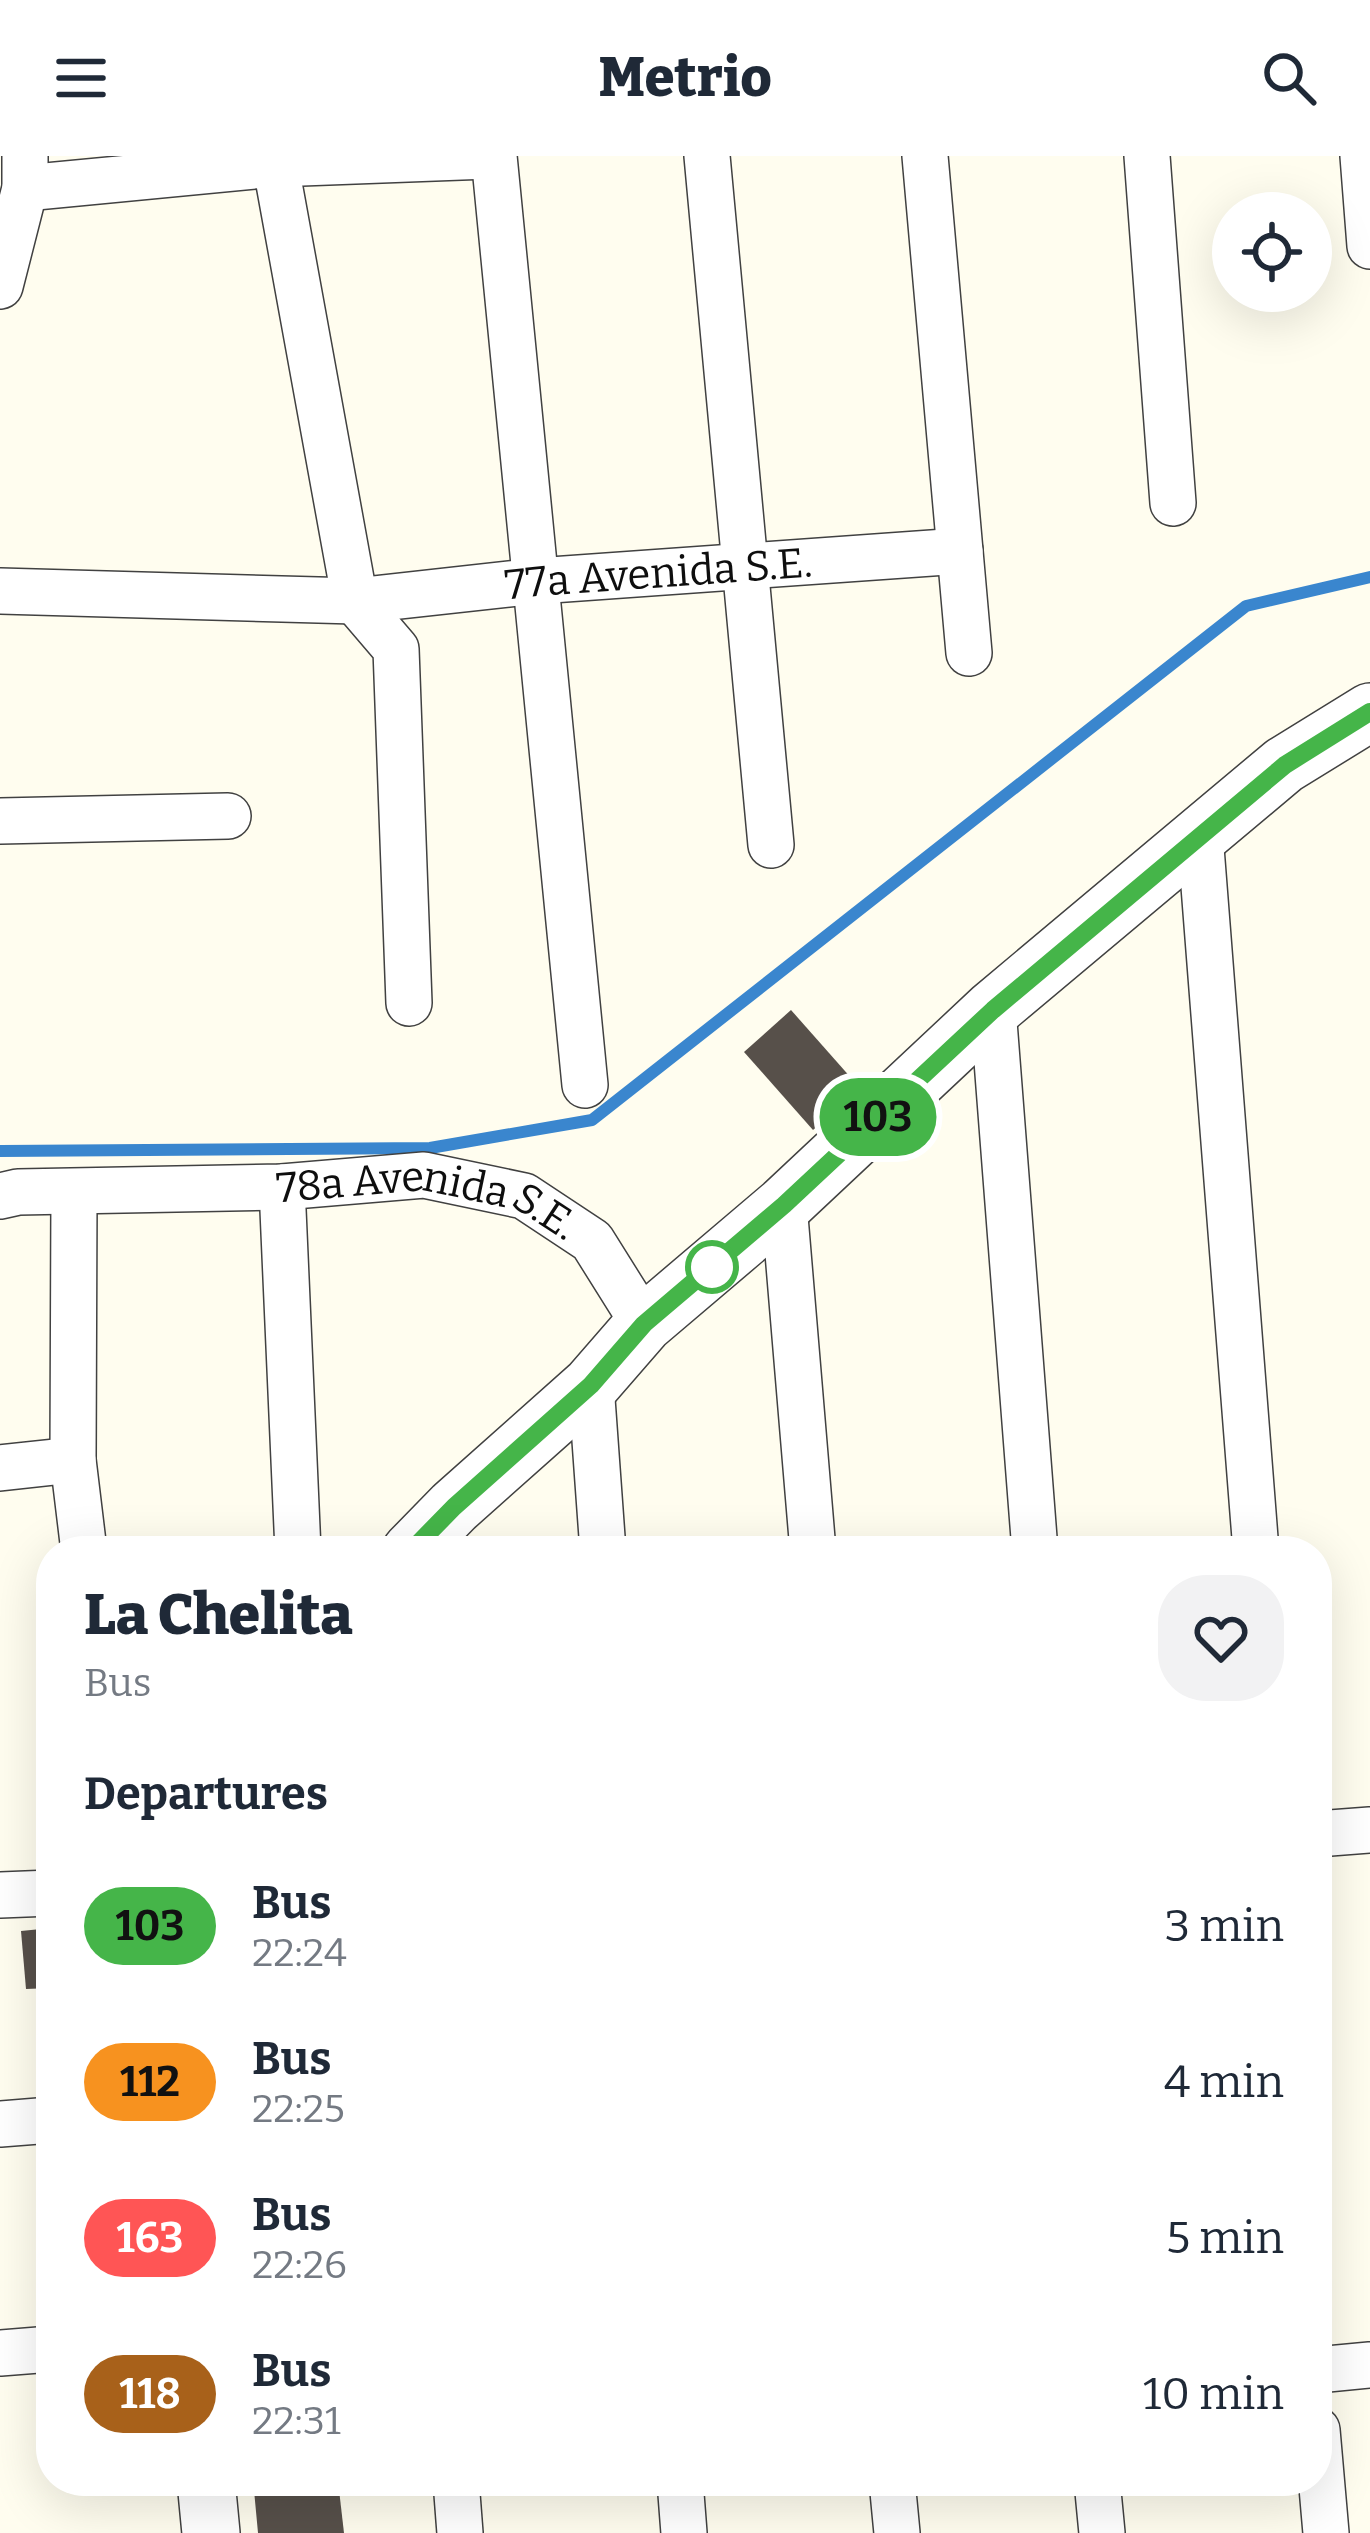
<!DOCTYPE html>
<html lang="en">
<head>
<meta charset="utf-8">
<style>
	:root { --surface:#fff; --page:#f2f2f3; --text:#1f2937; --muted:#747a83 }
	body { margin:0; font-family:Bitter,serif; background:var(--page); color:var(--text); height:100vh; display:flex; flex-direction:column; font-size:45px; white-space:nowrap }
	* { box-sizing:border-box; margin:0 }
	p { font-size:39px; color:var(--muted) }
	.icon { flex:none; width:66px; height:66px; fill:none; stroke:currentColor; stroke-width:2; stroke-linecap:round; stroke-linejoin:round }
	.map { position:relative; flex:1; overflow:hidden }
	.details { position:absolute; left:36px; top:1380px; width:1296px; height:960px; display:flex; flex-direction:column; background:var(--surface); border-radius:48px; box-shadow:0 12px 48px #0002 }
	.details>* { flex:none }
	.badge { padding:0 24px; border-radius:39px; font-size:42px; line-height:78px }
	.buttons { position:absolute; left:1212px; top:36px; display:grid; gap:24px }
	.buttons a { display:grid; place-items:center; width:120px; height:120px; border-radius:50%; background:var(--surface); box-shadow:0 12px 48px #0002; font-size:60px }
	.map>.badge { position:absolute; translate:-50% -50%; box-shadow:0 0 0 6px #fff }
	h2 { padding:0 48px; font-size:45px; line-height:108px }
	.round { display:grid; place-items:center; flex:none; width:126px; height:126px; border-radius:48px; background:var(--page) }
	.summary { display:flex; align-items:center; justify-content:space-between; height:204px; padding:0 48px }
	h1 { font-size:57px; font-weight:800; line-height:90px }
	ul { padding:0; list-style:none }
	li { display:flex; align-items:center; gap:36px; height:156px; padding:0 48px }
	li div { flex:1 }
	li b { display:block; font-size:45px }
	li em { font-style:normal }
	li .badge { min-width:132px; font-weight:700; text-align:center }
	header { display:flex; justify-content:space-between; align-items:center; height:156px; padding:0 48px; background:var(--surface); font-size:54px; font-weight:800 }
	.map>svg:first-child { display:block }
	.lines { fill:none; stroke-linecap:round; stroke-linejoin:round }
	.stream { stroke:#3a86ce; stroke-width:12 }
	.building { fill:#57504a }
	.minor-casing { stroke:#414141; stroke-width:48 }
	.tertiary-casing { stroke:#414141; stroke-width:60 }
	.minor { stroke:#fff; stroke-width:45 }
	.tertiary { stroke:#fff; stroke-width:57 }
	.line-casing { stroke:#fff; stroke-width:27 }
	.line { stroke:#45b549; stroke-width:18 }
	.stop-dot { fill:#fff; stroke:#45b549; stroke-width:6 }
	.labels { text-anchor:middle; stroke-width:12; stroke-linejoin:round; paint-order:stroke }
	.street-label { font-size:42px; fill:#0e0e0e; stroke:#fff }
</style>
</head>
<body>
<header><svg class="icon" aria-label="menu" viewBox="0 0 24 24"><path d="M4 6h16M4 12h16M4 18h16"/></svg>Metrio<svg class="icon" aria-label="search" viewBox="0 0 24 24"><circle cx="10" cy="10" r="6"/><path d="M15 15l6 6"/></svg></header>
<div class="map">
<svg width="1370" height="2377" viewBox="0 0 1370 2377">
	<rect width="100%" height="100%" fill="#fffdef"/>
	<g class="lines">
		<path class="stream" d="M 0,995 L 430,992 L 592,964 L 1246,450 L 1370,421"/>
	</g>
	<g class="building">
		<path d="M 791,854 L 860,932 L 813,974 L 744,896 Z"/>
		<path d="M 51,1772 L 51,1832 L 26,1833 L 21,1775 Z"/>
		<path d="M 51,1993 L 51,2103 L 48,2103 L 39,1994 Z"/>
		<path d="M 338,2325 L 344,2377 L 258,2377 L 254,2334 Z"/>
	</g>
	<g class="lines">
		<defs>
			<g id="minor">
				<path d="M 274,0 L 355,445 L 396,493 L 409,847"/>
				<path d="M 494,0 L 585,929"/>
				<path d="M 707,0 L 771,689"/>
				<path d="M 925,0 L 969,497"/>
				<path d="M 1147,0 L 1173,347"/>
				<path d="M 1363,0 L 1370,90"/>
				<path d="M 25,32 L 275,8 L 488,0"/>
				<path d="M 0,130 L 25,32 L 25,0"/>
				<path id="s1" d="M 0,435 L 355,445 L 537,425 L 960,395"/>
				<path d="M 0,665 L 228,660"/>
				<path d="M 1200,679 L 1256,1395"/>
				<path d="M 993,853 L 1035,1395"/>
				<path d="M 282,1031 L 298,1395"/>
				<path d="M 74,1037 L 73,1304 L 84,1395"/>
				<path id="s2" d="M 0,1040 L 18,1036 L 282,1031 L 424,1019 L 524,1040 L 592,1085 L 644,1168"/>
				<path d="M 784,1049 L 813,1395"/>
				<path d="M 591,1229 L 603,1395"/>
				<path d="M 0,1312 L 73,1304"/>
				<path d="M 1317,1678 L 1370,1674"/>
				<path d="M 0,1739 L 51,1737"/>
				<path d="M 0,1968 L 51,1964"/>
				<path d="M 0,2197 L 51,2193"/>
				<path d="M 1317,2214 L 1370,2209"/>
				<path d="M 1317,2274 L 1326,2377"/>
				<path d="M 456,2325 L 460,2377"/>
				<path d="M 680,2325 L 684,2377"/>
				<path d="M 892,2325 L 897,2377"/>
				<path d="M 1097,2325 L 1102,2377"/>
			</g>
			<g id="tertiary">
				<path d="M 411,1395 L 454,1351 L 591,1229 L 644,1168 L 784,1049 L 993,853 L 1284,609 L 1370,556"/>
				<path d="M 206,2325 L 211,2377"/>
			</g>
		</defs>
		<use href="#minor" class="minor-casing"/>
		<use href="#tertiary" class="tertiary-casing"/>
		<use href="#minor" class="minor"/>
		<use href="#tertiary" class="tertiary"/>
	</g>
	<g class="lines">
		<defs>
			<path id="line" d="M 411,1395 L 454,1351 L 591,1229 L 644,1168 L 784,1049 L 993,854 L 1285,609 L 1370,556"/>
		</defs>
		<use href="#line" class="line-casing"/>
		<use href="#line" class="line"/>
	</g>
	<circle class="stop-dot" cx="712" cy="1111" r="24"/>
	<g class="labels">
		<g class="street-label">
			<text dy="15" stroke="none"><textPath href="#s1" startOffset="660">77a Avenida S.E.</textPath></text>
			<text dy="15" stroke="none"><textPath href="#s2" startOffset="432">78a Avenida S.E.</textPath></text>
		</g>
	</g>
</svg>
<div class="buttons">
<a><svg class="icon" aria-label="locate" viewBox="0 0 24 24"><circle cx="12" cy="12" r="6"/><path d="M12 2v4M12 18v4M2 12h4M18 12h4"/></svg></a>
</div>
<b class="badge" style="left:878px;top:961px;background:#45b549;color:#111">103</b>
<section class="details">
<div class="summary"><div><h1>La Chelita</h1><p>Bus</p></div><a class="round"><svg class="icon" aria-label="heart" viewBox="0 0 24 24"><path d="M12 20l-8-8c-3-5 5-10 8-4 3-6 11-1 8 4z"/></svg></a></div>
<h2>Departures</h2>
<ul>
<li><span class="badge" style="background:#45b549;color:#111">103</span><div><b>Bus</b><p>22:24</p></div><em>3 min</em></li>
<li><span class="badge" style="background:#f7921f;color:#111">112</span><div><b>Bus</b><p>22:25</p></div><em>4 min</em></li>
<li><span class="badge" style="background:#f55;color:#fff">163</span><div><b>Bus</b><p>22:26</p></div><em>5 min</em></li>
<li><span class="badge" style="background:#a8611a;color:#fff">118</span><div><b>Bus</b><p>22:31</p></div><em>10 min</em></li>
</ul>
</section>
</div>
</body>
</html>
